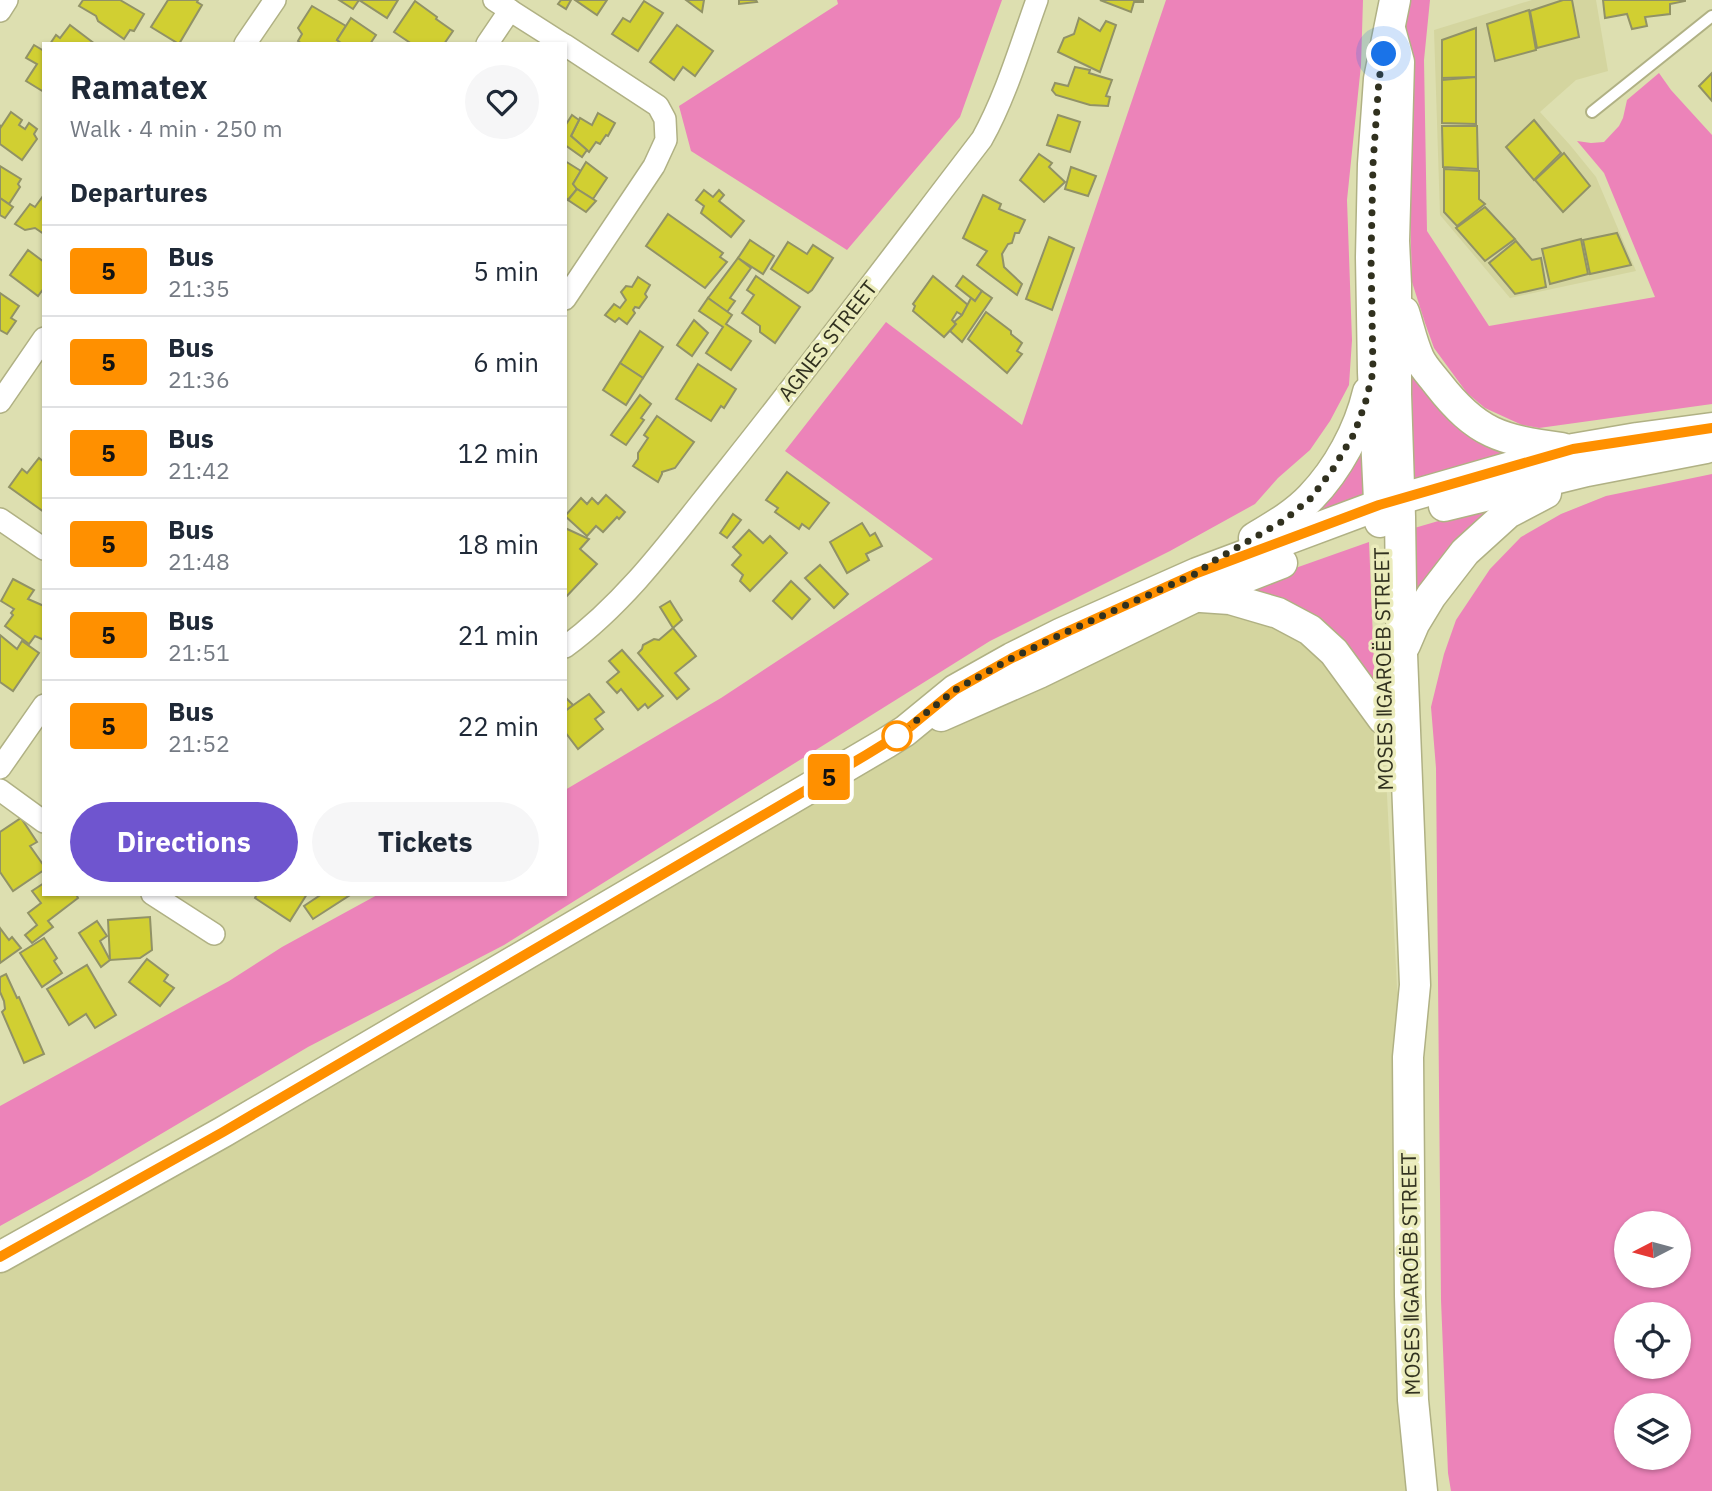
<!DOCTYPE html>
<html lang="en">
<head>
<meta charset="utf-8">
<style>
	:root { --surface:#fff; --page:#f6f6f7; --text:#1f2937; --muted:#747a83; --line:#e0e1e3; --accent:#6f55cf }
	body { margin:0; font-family:"IBM Plex Sans",sans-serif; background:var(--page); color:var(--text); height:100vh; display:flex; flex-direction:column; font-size:26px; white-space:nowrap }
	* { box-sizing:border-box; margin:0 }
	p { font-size:23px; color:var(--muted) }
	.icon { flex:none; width:38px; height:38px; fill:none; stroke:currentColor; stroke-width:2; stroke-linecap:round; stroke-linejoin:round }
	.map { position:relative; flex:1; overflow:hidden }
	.sheet { position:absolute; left:42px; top:42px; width:525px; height:854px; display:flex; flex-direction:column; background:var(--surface); border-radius:0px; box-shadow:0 2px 5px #0004 }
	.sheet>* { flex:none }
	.badge { padding:0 14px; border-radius:5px; font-size:24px; line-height:46px }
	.needle { width:46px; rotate:264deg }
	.controls { position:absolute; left:1614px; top:1211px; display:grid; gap:14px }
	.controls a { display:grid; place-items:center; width:77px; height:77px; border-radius:50%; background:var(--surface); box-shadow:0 2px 5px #0004; font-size:35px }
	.you { position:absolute; width:35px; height:35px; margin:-18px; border:5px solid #fff; border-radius:50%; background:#1a73e8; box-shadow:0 0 0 10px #1a73e833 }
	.map>.badge { position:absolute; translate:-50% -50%; box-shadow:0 0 0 4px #fff }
	h2 { padding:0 28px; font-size:26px; line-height:63px }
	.round { display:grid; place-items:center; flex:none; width:74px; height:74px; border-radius:37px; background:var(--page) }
	.summary { display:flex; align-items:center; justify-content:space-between; height:119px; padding:0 28px }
	h1 { font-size:33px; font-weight:700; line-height:52px }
	.button { display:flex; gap:14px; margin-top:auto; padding:14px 28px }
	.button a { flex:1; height:80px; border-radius:42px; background:var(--accent); color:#fff; font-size:28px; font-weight:700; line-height:80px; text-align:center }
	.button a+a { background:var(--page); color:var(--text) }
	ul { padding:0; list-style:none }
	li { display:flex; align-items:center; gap:21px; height:91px; padding:0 28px; border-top:2px solid var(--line) }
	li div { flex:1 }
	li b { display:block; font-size:26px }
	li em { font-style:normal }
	li .badge { min-width:77px; font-weight:700; text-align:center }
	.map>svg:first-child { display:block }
	.built { fill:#d4d59f }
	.green { fill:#ec83b9; fill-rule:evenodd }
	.building { fill:#d1cf32; stroke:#919266; stroke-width:2 }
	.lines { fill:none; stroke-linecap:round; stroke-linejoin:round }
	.service-casing { stroke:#b0b184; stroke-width:14 }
	.minor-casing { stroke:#b0b184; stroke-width:24 }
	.secondary-casing { stroke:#b0b184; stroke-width:33 }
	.service { stroke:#fff; stroke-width:10 }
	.minor { stroke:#fff; stroke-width:21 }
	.secondary { stroke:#fff; stroke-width:30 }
	.line-casing { stroke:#fff; stroke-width:16 }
	.line { stroke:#ff9000; stroke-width:10 }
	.walk { stroke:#31311f; stroke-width:7; stroke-dasharray:0 12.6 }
	.stop-dot { fill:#fff; stroke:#ff9000; stroke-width:3.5 }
	.labels { text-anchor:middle; stroke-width:7; stroke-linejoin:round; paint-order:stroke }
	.street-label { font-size:21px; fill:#31311f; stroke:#ebecbc }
</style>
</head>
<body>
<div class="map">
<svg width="1712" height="1491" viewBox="0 0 1712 1491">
	<rect width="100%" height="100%" fill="#dddfb0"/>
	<g class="built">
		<path d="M 1532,0 L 1596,0 L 1608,71 L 1576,80 L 1540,112 L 1570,145 L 1596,177 L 1636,271 L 1510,298 L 1440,215 L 1434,30 Z"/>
		<path d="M 1195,597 L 1278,613 L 1383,719 L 1397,987 L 1408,1057 L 1422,1491 L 0,1491 L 0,1252 L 886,743 Z"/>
	</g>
	<g class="green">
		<path d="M 837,0 L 1002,0 L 960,117 L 847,250 L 691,151 L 679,106 L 838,4 Z"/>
		<path d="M 1166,0 L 1363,0 L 1361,65 L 1347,200 L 1352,340 L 1349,385 L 1330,421 L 1310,450 L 1278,478 L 1255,504 L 1170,551 L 990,641 L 504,945 L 308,1047 L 90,1176 L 0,1226 L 0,1106 L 229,981 L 282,947 L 379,894 L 565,894 L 565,790 L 721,698 L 933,559 L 785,451 L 886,322 L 1022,425 Z"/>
		<path d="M 1409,0 L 1430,0 L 1424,60 L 1427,231 L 1489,326 L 1655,297 L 1604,173 L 1577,141 L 1591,143 L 1604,142 L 1619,126 L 1623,118 L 1627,100 L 1659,73 L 1671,90 L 1712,135 L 1712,404 L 1539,428 L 1522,425 L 1485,408 L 1467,393 L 1434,348 L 1425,323 L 1412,282 L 1405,26 Z"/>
		<path d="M 1408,363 L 1514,454 L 1409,486 Z"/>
		<path d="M 1366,438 L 1371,499 L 1296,525 Z"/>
		<path d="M 1712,474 L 1712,1491 L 1451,1491 L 1448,1473 L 1441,1300 L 1436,768 L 1431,707 L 1444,654 L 1456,620 L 1490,569 L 1521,537 L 1561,514 L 1606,496 ZM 1626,1223 L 1678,1223 L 1678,1276 L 1626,1276 ZM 1678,1314 L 1678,1367 L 1626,1367 L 1626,1314 ZM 1678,1405 L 1678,1458 L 1626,1458 L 1626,1405 Z"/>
		<path d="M 1500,503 L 1410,611 L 1411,529 Z"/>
		<path d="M 1369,542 L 1375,687 L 1233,590 Z"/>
	</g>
	<g class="building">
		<path d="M 83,0 L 120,0 L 144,14 L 134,31 L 130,30 L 124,39 L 98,21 L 96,16 L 79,6 Z"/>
		<path d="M 168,0 L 198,0 L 197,2 L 202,5 L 179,44 L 151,27 Z"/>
		<path d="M 339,0 L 359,0 L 353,9 Z"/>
		<path d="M 359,0 L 398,0 L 387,18 Z"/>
		<path d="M 561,0 L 571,0 L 566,9 L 558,4 Z"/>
		<path d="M 575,0 L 607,0 L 597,15 Z"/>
		<path d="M 686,0 L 704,0 L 702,12 Z"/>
		<path d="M 739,0 L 756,0 L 757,2 L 739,4 Z"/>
		<path d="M 1100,0 L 1143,0 L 1143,2 L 1134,2 L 1131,12 Z"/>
		<path d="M 1563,0 L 1572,0 L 1579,37 L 1537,48 L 1530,11 Z"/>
		<path d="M 1603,0 L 1685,0 L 1685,1 L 1670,4 L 1670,14 L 1645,17 L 1647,26 L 1632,29 L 1627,14 L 1605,18 Z"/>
		<path d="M 415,1 L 437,17 L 436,19 L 453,31 L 444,44 L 412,44 L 394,32 Z"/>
		<path d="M 644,1 L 663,13 L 638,51 L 612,34 L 623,18 L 630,22 Z"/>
		<path d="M 312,6 L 346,26 L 337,40 L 341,43 L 340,44 L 302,44 L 298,41 L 302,34 L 298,28 Z"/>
		<path d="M 1529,10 L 1536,50 L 1495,61 L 1487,24 Z"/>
		<path d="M 351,18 L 376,35 L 370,44 L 340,44 L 341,43 L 337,40 Z"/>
		<path d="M 1079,18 L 1100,31 L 1106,21 L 1116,25 L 1100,72 L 1058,52 L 1064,38 L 1074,34 Z"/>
		<path d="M 70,25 L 95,44 L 50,44 L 56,35 L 60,38 Z"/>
		<path d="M 677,25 L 713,51 L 695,76 L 683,67 L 674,80 L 650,62 Z"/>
		<path d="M 1476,28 L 1476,77 L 1442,78 L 1442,40 Z"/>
		<path d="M 34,45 L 44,51 L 44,92 L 26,81 L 37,64 L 26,58 Z"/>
		<path d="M 1075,67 L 1090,70 L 1089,73 L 1112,80 L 1106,96 L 1110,97 L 1108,106 L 1090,105 L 1056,95 L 1052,90 L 1055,83 L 1068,86 Z"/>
		<path d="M 1712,73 L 1712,101 L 1699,86 Z"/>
		<path d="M 1476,77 L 1476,124 L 1442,123 L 1442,80 Z"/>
		<path d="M 11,112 L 22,120 L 19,125 L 25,129 L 29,123 L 37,129 L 34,134 L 37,139 L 22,160 L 0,144 L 0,125 L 1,127 Z"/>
		<path d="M 598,113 L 615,123 L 608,136 L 606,135 L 600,144 L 596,142 L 589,152 L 571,136 L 580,118 L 592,125 Z"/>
		<path d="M 572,115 L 579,120 L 571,136 L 587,150 L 582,157 L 565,145 L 565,126 Z"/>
		<path d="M 1058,115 L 1080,122 L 1070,152 L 1047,145 Z"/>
		<path d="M 1534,120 L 1561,153 L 1534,180 L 1506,147 Z"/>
		<path d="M 1442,126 L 1477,126 L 1478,169 L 1443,167 Z"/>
		<path d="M 1564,153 L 1590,186 L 1563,212 L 1535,180 Z"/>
		<path d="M 1039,154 L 1052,163 L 1049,167 L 1065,182 L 1044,202 L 1020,180 Z"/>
		<path d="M 565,161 L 581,171 L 573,184 L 577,189 L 568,200 L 565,197 Z"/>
		<path d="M 586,162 L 607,178 L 593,199 L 577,189 L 573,184 Z"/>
		<path d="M 0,166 L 21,179 L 18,184 L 20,187 L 9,204 L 0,198 Z"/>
		<path d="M 1071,167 L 1096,176 L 1088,196 L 1065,189 Z"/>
		<path d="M 1444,169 L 1479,171 L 1479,199 L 1485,204 L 1457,226 L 1444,212 Z"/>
		<path d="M 577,189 L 596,201 L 586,212 L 568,200 Z"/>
		<path d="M 704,190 L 713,197 L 719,190 L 724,195 L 719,201 L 744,221 L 731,237 L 701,213 L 704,206 L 696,200 Z"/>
		<path d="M 983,195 L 1001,204 L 999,209 L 1025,220 L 1019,233 L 1015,233 L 1012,243 L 1008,244 L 1002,254 L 1004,267 L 1022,284 L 1017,295 L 977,265 L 987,251 L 963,238 Z"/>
		<path d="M 43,196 L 44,234 L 35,228 L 25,230 L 15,224 L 30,204 L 35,207 Z"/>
		<path d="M 0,198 L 13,207 L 5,218 L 0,215 Z"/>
		<path d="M 1485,207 L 1515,239 L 1485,261 L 1456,228 Z"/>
		<path d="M 668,214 L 723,253 L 720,257 L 727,262 L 705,288 L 646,246 Z"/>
		<path d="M 1617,233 L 1631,265 L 1590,274 L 1583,240 Z"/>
		<path d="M 1049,237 L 1074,248 L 1052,310 L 1026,299 Z"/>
		<path d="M 1581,239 L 1588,274 L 1550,284 L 1542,249 Z"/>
		<path d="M 750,240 L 774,256 L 763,274 L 738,258 Z"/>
		<path d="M 1516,241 L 1532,260 L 1541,258 L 1546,287 L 1515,294 L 1489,263 Z"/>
		<path d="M 788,242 L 807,254 L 813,245 L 833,258 L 812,290 L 808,293 L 771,269 Z"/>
		<path d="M 28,250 L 44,262 L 44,288 L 38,296 L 10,275 Z"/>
		<path d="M 738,258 L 751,268 L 730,298 L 735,301 L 727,312 L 708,298 Z"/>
		<path d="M 756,276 L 800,307 L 775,343 L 760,332 L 760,326 L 742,313 L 754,295 L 747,290 Z"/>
		<path d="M 933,276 L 968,305 L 962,315 L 957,312 L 952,320 L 956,324 L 944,337 L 913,311 L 915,306 L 913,304 Z"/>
		<path d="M 963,276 L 982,291 L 975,301 L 956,286 Z"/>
		<path d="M 638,277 L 650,285 L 645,294 L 647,297 L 639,308 L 635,307 L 633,310 L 635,313 L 627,324 L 619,318 L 615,322 L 605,315 L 614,304 L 620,308 L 626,300 L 621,292 L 626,286 L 632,287 Z"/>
		<path d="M 982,291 L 992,298 L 962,342 L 950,331 L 956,324 L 954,322 L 962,315 L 971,298 L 975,301 Z"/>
		<path d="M 0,293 L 19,306 L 11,318 L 16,321 L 7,334 L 0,330 Z"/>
		<path d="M 708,298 L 732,315 L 726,324 L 751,341 L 731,370 L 706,353 L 723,327 L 699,311 Z"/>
		<path d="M 986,312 L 1011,331 L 1011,334 L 1022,343 L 1017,351 L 1022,354 L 1007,373 L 968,339 Z"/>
		<path d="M 694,320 L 708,333 L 692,356 L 677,345 Z"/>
		<path d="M 640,331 L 663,347 L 643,378 L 620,363 Z"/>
		<path d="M 620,363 L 643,378 L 626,405 L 603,390 Z"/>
		<path d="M 698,364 L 736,389 L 724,408 L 721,406 L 711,421 L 676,399 Z"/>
		<path d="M 640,395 L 651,404 L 641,418 L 644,420 L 626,445 L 611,435 Z"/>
		<path d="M 657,416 L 694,442 L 675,468 L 662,472 L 662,474 L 658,482 L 633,466 L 638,459 L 638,453 L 648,438 L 644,435 Z"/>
		<path d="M 39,458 L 44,462 L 44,512 L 9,487 L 22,469 L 27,473 Z"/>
		<path d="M 787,472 L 829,503 L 809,529 L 802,524 L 799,529 L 775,512 L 778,508 L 766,500 Z"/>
		<path d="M 606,495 L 625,512 L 619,519 L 617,517 L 603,532 L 596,526 L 587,536 L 565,516 L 581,498 L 587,504 L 592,498 L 598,504 Z"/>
		<path d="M 733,514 L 741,520 L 727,538 L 720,533 Z"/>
		<path d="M 862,523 L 870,536 L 875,533 L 882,546 L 866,554 L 869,560 L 847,573 L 830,542 Z"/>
		<path d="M 565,528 L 589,539 L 580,549 L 597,564 L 565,598 Z"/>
		<path d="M 749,530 L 763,543 L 770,536 L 787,553 L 750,591 L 740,581 L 743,575 L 732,565 L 741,555 L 733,547 Z"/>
		<path d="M 820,565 L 848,594 L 834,608 L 805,578 Z"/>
		<path d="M 13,579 L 34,590 L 28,599 L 44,606 L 44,640 L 35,636 L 29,644 L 5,626 L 13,615 L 11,613 L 14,609 L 1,601 Z"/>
		<path d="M 791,581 L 810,599 L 792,619 L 773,601 Z"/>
		<path d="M 670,601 L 682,620 L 673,628 L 660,607 Z"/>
		<path d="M 673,628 L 696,656 L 675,673 L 689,689 L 677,699 L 638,653 L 642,649 L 643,645 L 654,639 L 659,640 Z"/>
		<path d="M 0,635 L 17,649 L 22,641 L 39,653 L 13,691 L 0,682 Z"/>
		<path d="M 622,650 L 663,696 L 648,708 L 645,704 L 638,710 L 621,689 L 617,693 L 607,682 L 619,672 L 609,661 Z"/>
		<path d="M 589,694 L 604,712 L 595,719 L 603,729 L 578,749 L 565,732 L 565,711 Z"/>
		<path d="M 565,697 L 573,705 L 565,711 Z"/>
		<path d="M 21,818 L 37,842 L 30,846 L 44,866 L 44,870 L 13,891 L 0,872 L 0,832 Z"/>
		<path d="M 44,883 L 44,894 L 76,894 L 78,898 L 48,921 L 53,927 L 32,943 L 25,935 L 37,925 L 28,913 L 41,903 L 32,891 Z"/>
		<path d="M 257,894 L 307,894 L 290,921 L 255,898 Z"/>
		<path d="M 322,894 L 348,894 L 350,895 L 313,919 L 304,906 Z"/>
		<path d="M 150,917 L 152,950 L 140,958 L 110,960 L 108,920 Z"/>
		<path d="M 97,921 L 107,936 L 100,941 L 110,960 L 101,967 L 79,933 Z"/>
		<path d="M 0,928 L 9,940 L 12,937 L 21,948 L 0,963 Z"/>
		<path d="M 44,938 L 57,958 L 54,961 L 62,973 L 42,987 L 20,953 Z"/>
		<path d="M 147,959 L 168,975 L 164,981 L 174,988 L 160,1006 L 129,982 Z"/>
		<path d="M 87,965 L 116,1015 L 95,1028 L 86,1014 L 69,1025 L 47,989 Z"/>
		<path d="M 6,974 L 17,998 L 19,997 L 44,1054 L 24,1063 L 2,1012 L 5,1009 L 4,1001 L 0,992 L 0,977 Z"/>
	</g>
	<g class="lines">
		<defs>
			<path id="service" d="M 1592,112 L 1712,16"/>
			<g id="minor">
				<path d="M 494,0 L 563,44"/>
				<path d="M 0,11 L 7,0"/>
				<path d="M 245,44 L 275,0"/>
				<path d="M 487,44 L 510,10"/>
				<path d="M 565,45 L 658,106 L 665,119 L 666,140 L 654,166 L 565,299"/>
				<path d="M 0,402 L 44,338"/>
				<path d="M 0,519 L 44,549"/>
				<path d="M 565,647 C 629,600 676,533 726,471 C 813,362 897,250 982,139 C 1006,96 1020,47 1037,0"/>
				<path d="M 0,768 L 44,705"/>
				<path d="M 0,790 L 44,822"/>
				<path d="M 152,894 L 214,934"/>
			</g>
			<g id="secondary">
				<path d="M 1390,29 L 1399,62 L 1394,241 L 1396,284 L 1396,394 L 1400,517 L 1402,654 L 1415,985 L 1408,1057 L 1410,1296 L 1413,1400 L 1422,1491"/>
				<path d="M 1404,312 C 1409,327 1412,343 1419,358 C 1423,367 1432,376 1438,384 C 1477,434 1501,440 1562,448"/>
				<path d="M 1444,506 L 1587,471 L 1706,448"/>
				<path d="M 1380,522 L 1373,372 L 1371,257 L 1373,164 L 1379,79 L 1395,0"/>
				<path d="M 1254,538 C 1274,526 1295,514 1311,497 C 1338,469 1359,430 1368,392"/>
				<path d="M 1201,597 L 1230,599 L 1278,613 L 1310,630 L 1334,652 L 1383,719"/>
				<path d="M 1405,645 L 1414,624 L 1431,596 L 1465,552 L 1508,513 L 1546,493"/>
				<path d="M 941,716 L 1039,673 L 1195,597 L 1282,563"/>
				<path d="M 0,1257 L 223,1132 L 886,743 L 905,731 L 955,690 L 1012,658 L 1062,633 L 1197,573 L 1379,505 L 1573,449 L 1637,438 L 1712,428"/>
			</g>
		</defs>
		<use href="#service" class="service-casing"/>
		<use href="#minor" class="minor-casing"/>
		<use href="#secondary" class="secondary-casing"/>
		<use href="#service" class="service"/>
		<use href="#minor" class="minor"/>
		<use href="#secondary" class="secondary"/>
	</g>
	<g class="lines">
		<defs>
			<path id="line" d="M 0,1257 L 223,1132 L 866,755 L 905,731 L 955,690 L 1012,658 L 1062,634 L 1197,573 L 1379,505 L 1573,449 L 1712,428"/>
		</defs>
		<use href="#line" class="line-casing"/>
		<use href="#line" class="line"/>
		<path class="walk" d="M 897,736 L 955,690 L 1012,658 L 1062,634 L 1197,573 L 1212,562 L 1283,521 L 1311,498 L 1333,469 L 1354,434 L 1365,404 L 1373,372 L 1371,257 L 1373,164 L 1379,79 L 1384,54"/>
	</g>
	<circle class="stop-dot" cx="897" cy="736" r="14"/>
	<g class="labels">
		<g class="street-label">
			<text transform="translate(828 341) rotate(-52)" y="7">AGNES STREET</text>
			<text transform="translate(1384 669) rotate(-91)" y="7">MOSES ǁGAROËB STREET</text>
			<text transform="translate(1411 1274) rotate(-91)" y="7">MOSES ǁGAROËB STREET</text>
		</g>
	</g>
</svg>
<div class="controls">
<a><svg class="needle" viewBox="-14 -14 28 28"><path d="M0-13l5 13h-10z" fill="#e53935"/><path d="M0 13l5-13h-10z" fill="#747a83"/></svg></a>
<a><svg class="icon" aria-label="locate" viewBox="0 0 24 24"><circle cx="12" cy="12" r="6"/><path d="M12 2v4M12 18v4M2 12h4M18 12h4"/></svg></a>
<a><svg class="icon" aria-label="layers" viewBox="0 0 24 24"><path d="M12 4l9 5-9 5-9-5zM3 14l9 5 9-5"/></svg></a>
</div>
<div class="you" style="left:1384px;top:54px"></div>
<b class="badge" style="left:829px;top:777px;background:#ff9000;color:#111">5</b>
<section class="sheet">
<div class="summary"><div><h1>Ramatex</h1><p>Walk · 4 min · 250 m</p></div><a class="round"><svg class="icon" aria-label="heart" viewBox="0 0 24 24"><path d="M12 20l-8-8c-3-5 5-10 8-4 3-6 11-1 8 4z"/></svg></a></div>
<h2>Departures</h2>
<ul>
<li><span class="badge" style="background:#ff9000;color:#111">5</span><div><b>Bus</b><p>21:35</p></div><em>5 min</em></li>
<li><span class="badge" style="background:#ff9000;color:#111">5</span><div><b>Bus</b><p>21:36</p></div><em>6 min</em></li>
<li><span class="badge" style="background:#ff9000;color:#111">5</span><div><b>Bus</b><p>21:42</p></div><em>12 min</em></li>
<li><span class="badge" style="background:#ff9000;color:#111">5</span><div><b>Bus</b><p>21:48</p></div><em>18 min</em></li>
<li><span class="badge" style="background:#ff9000;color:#111">5</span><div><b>Bus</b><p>21:51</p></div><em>21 min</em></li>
<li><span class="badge" style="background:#ff9000;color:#111">5</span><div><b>Bus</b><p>21:52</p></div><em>22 min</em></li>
</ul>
<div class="button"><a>Directions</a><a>Tickets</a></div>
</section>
</div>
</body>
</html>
